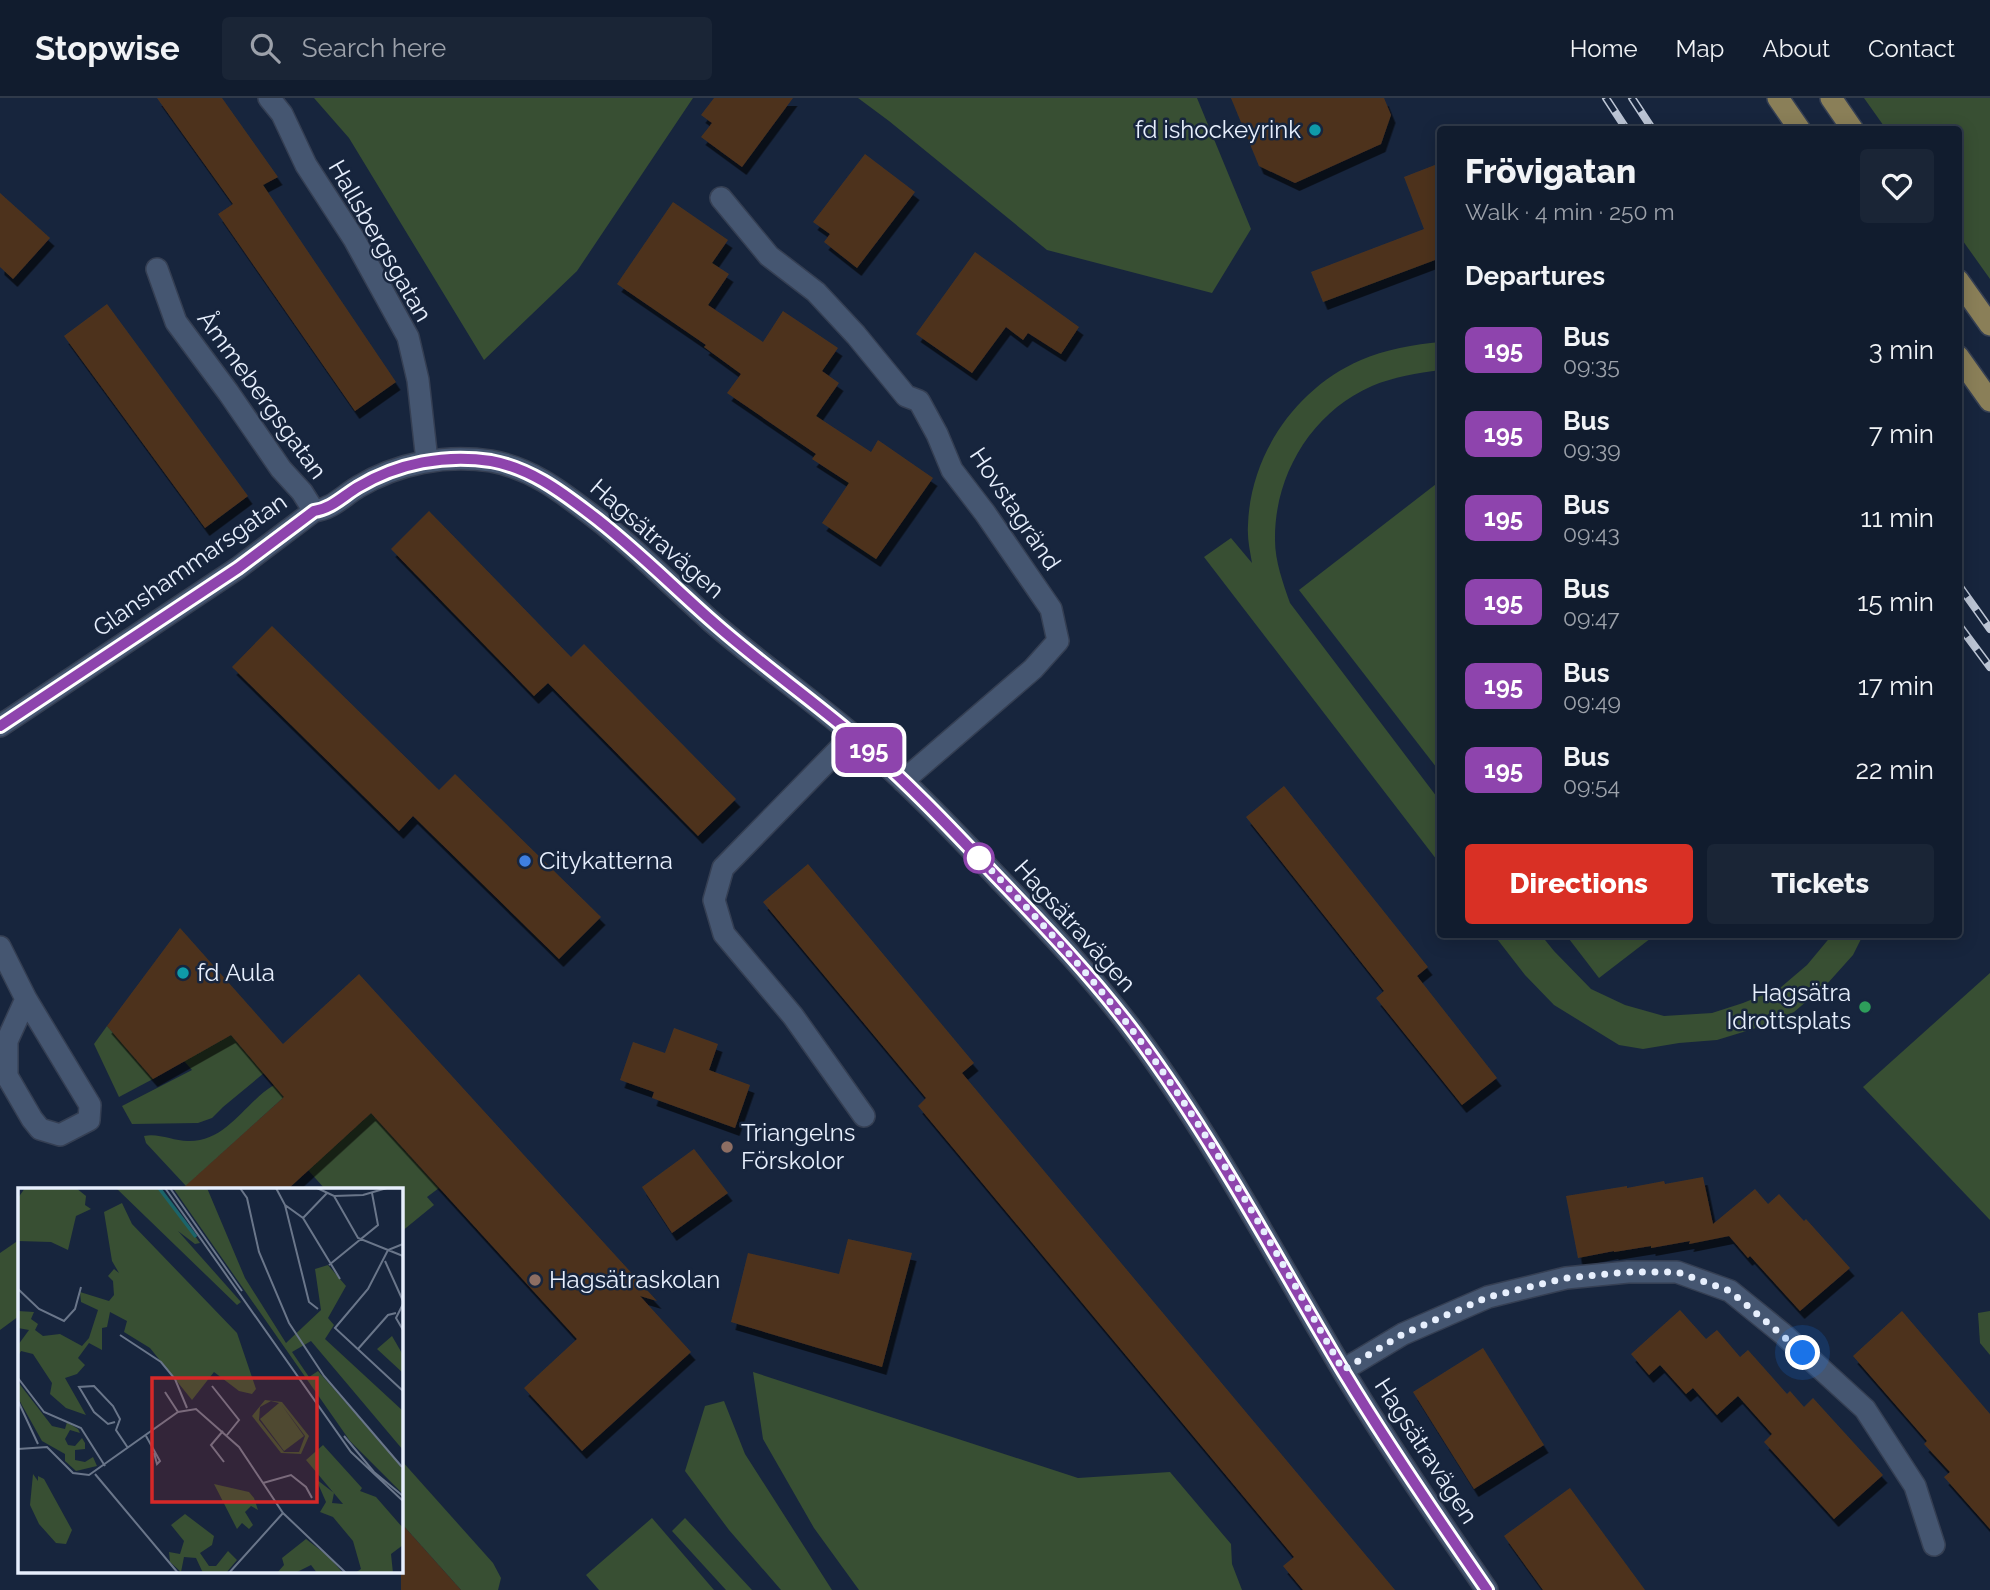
<!DOCTYPE html>
<html lang="en">
<head>
<meta charset="utf-8">
<style>
	:root { --surface:#111c2e; --page:#1a2536; --text:#f1f3f6; --muted:#9ca1aa; --line:#303a4a; --accent:#d93025 }
	body { margin:0; font-family:Raleway,sans-serif; background:var(--page); color:var(--text); height:100vh; display:flex; flex-direction:column; font-size:26px; white-space:nowrap }
	* { box-sizing:border-box; margin:0 }
	p { font-size:23px; color:var(--muted) }
	.icon { flex:none; width:38px; height:38px; fill:none; stroke:currentColor; stroke-width:2; stroke-linecap:round; stroke-linejoin:round }
	.map { position:relative; flex:1; overflow:hidden }
	.details { position:absolute; left:1437px; top:28px; width:525px; height:812px; display:flex; flex-direction:column; background:var(--surface); border-radius:7px; box-shadow:0 4px 18px #0003,0 0 0 2px var(--line) }
	.details>* { flex:none }
	.badge { padding:0 14px; border-radius:10px; font-size:24px; line-height:46px }
	.you { position:absolute; width:35px; height:35px; margin:-18px; border:5px solid #fff; border-radius:50%; background:#1a73e8; box-shadow:0 0 0 10px #1a73e833 }
	.map>.badge { position:absolute; translate:-50% -50%; box-shadow:0 0 0 4px #fff }
	h2 { padding:0 28px; font-size:26px; line-height:63px }
	.round { display:grid; place-items:center; flex:none; width:74px; height:74px; border-radius:7px; background:var(--page) }
	.overview { display:flex; align-items:center; justify-content:space-between; height:119px; padding:0 28px }
	h1 { font-size:33px; font-weight:800; line-height:52px }
	.button { display:flex; gap:14px; margin-top:auto; padding:14px 28px }
	.button a { flex:1; height:80px; border-radius:7px; background:var(--accent); color:#fff; font-size:28px; font-weight:800; line-height:80px; text-align:center }
	.button a+a { background:var(--page); color:var(--text) }
	ul { padding:0; list-style:none }
	li { display:flex; align-items:center; gap:21px; height:84px; padding:0 28px }
	li div { flex:1 }
	li b { display:block; font-size:26px }
	li em { font-style:normal }
	li .badge { min-width:77px; font-weight:700; text-align:center }
	header { display:flex; align-items:center; gap:42px; box-sizing:border-box; height:98px; padding:0 35px; background:var(--surface); border-bottom:2px solid var(--line) }
	header strong { font-size:33px }
	nav { display:flex; gap:38px; margin-inline-start:auto; font-size:24px }
	.search { width:490px; height:63px; background:var(--page); display:flex; align-items:center; gap:18px; box-sizing:border-box; padding:0 24px; border-radius:7px; color:var(--muted); font-size:26px }
	.map>svg:first-child { display:block }
	.green { fill:#384f33 }
	.building { fill:#4d331f; filter:url(#shadow) }
	.lines { fill:none; stroke-linecap:round; stroke-linejoin:round }
	.minor-casing { stroke:#353f53; stroke-width:24 }
	.major-casing { stroke:#353f53; stroke-width:24 }
	.minor { stroke:#455671; stroke-width:21 }
	.major { stroke:#8a7f58; stroke-width:21 }
	.rail-casing { stroke:#bcc5d5; stroke-width:8 }
	.rail { stroke:#17253d; stroke-width:5; stroke-dasharray:16; stroke-linecap:butt }
	.line-casing { stroke:#fff; stroke-width:16 }
	.line { stroke:#8e44ad; stroke-width:10 }
	.walk { stroke:#e7effd; stroke-width:7; stroke-dasharray:0 12.6 }
	.culture-dot { fill:#0f9aa8; stroke:#17253d; stroke-width:2.5 }
	.stop-dot { fill:#fff; stroke:#8e44ad; stroke-width:3.5 }
	.shop-dot { fill:#3f7fe0; stroke:#17253d; stroke-width:2.5 }
	.leisure-dot { fill:#2e9e5b; stroke:#17253d; stroke-width:2.5 }
	.education-dot { fill:#8d6e63; stroke:#17253d; stroke-width:2.5 }
	.labels { text-anchor:middle; stroke-width:5; stroke-linejoin:round; paint-order:stroke }
	.poi-label { font-size:24px; fill:#e7effd; stroke:#17253d; text-anchor:start }
	.street-label { font-size:24px; fill:#e7effd; stroke:#17253d }
	.inset-river { fill:none; stroke:#1b646a; stroke-width:3.5 }
	.inset-road { fill:none; stroke:#6a768a; stroke-width:2 }
	.view { fill:#d62828; fill-opacity:0.15; stroke:#d62828; stroke-width:3.5 }
	.inset-edge { fill:none; stroke:#e7effd; stroke-width:3.5 }
</style>
</head>
<body>
<header>
<strong>Stopwise</strong>
<div class="search"><svg class="icon" aria-label="search" viewBox="0 0 24 24"><circle cx="10" cy="10" r="6"/><path d="M15 15l6 6"/></svg>Search here</div>
<nav><a>Home</a><a>Map</a><a>About</a><a>Contact</a></nav>
</header>
<div class="map">
<svg width="1990" height="1492" viewBox="0 0 1990 1492">
	<defs>
		<filter id="shadow"><feDropShadow dx="4.5" dy="8" stdDeviation="0" flood-color="#0009"/></filter>
	</defs>
	<rect width="100%" height="100%" fill="#17253d"/>
	<g class="green">
		<path d="M 314,0 L 693,0 L 577,173 L 484,262 L 349,40 Z"/>
		<path d="M 858,0 L 1197,0 L 1251,131 L 1212,195 L 1047,152 L 889,23 Z"/>
		<path d="M 1864,0 L 1990,0 L 1990,181 L 1958,136 L 1958,32 L 1886,31 Z"/>
		<path d="M 1440,244 L 1440,272 C 1418,275 1393,279 1372,288 C 1312,314 1274,377 1275,442 C 1275,463 1283,485 1290,505 L 1440,703 L 1440,766 L 1204,459 L 1231,440 L 1252,465 C 1250,453 1247,440 1248,427 C 1250,357 1296,290 1361,262 C 1383,252 1416,246 1440,244 Z"/>
		<path d="M 1440,383 L 1440,674 L 1299,492 Z"/>
		<path d="M 1494,837 L 1541,837 L 1554,853 L 1591,891 L 1625,907 L 1664,918 L 1712,915 L 1743,905 L 1780,890 L 1807,867 L 1832,837 L 1863,837 L 1853,857 L 1827,886 L 1794,914 L 1753,931 L 1717,942 L 1679,945 L 1643,951 L 1619,947 L 1554,907 L 1525,877 Z"/>
		<path d="M 1566,837 L 1655,837 L 1599,880 Z"/>
		<path d="M 1990,875 L 1990,1122 L 1863,989 Z"/>
		<path d="M 107,928 L 153,981 L 119,999 L 94,946 Z"/>
		<path d="M 231,937 L 264,975 L 223,1009 L 212,1020 L 198,1025 L 132,1026 L 122,1008 L 192,972 L 184,963 Z"/>
		<path d="M 274,987 L 284,999 L 186,1088 L 146,1045 L 144,1038 C 159,1035 173,1043 188,1043 C 227,1044 244,1005 274,987 Z"/>
		<path d="M 371,1015 L 439,1090 L 427,1099 L 434,1107 L 401,1134 L 401,1091 L 325,1091 L 308,1072 Z"/>
		<path d="M 19,1142 L 19,1218 L 0,1232 L 0,1155 Z"/>
		<path d="M 1990,1213 L 1990,1257 L 1980,1245 L 1978,1215 Z"/>
		<path d="M 753,1274 L 1078,1380 L 1170,1374 L 1231,1446 L 1232,1466 L 1242,1492 L 859,1492 L 814,1430 L 763,1341 Z"/>
		<path d="M 724,1303 L 745,1356 L 832,1492 L 781,1492 L 729,1432 L 685,1373 L 705,1308 Z"/>
		<path d="M 401,1362 L 493,1465 L 501,1480 L 498,1492 L 461,1492 L 401,1425 Z"/>
		<path d="M 652,1420 L 714,1492 L 599,1492 L 586,1477 Z"/>
		<path d="M 685,1420 L 752,1492 L 726,1492 L 672,1433 Z"/>
	</g>
	<g class="building">
		<path d="M 157,0 L 222,0 L 278,79 L 263,87 L 396,284 L 355,313 L 218,116 L 233,106 Z"/>
		<path d="M 714,0 L 793,0 L 742,69 L 701,39 L 712,25 L 701,17 Z"/>
		<path d="M 1231,0 L 1384,0 L 1391,17 L 1381,46 L 1295,85 L 1259,68 Z"/>
		<path d="M 865,56 L 915,94 L 857,170 L 824,144 L 830,136 L 813,124 Z"/>
		<path d="M 1440,65 L 1440,168 L 1438,169 L 1435,162 L 1323,204 L 1311,174 L 1424,131 L 1404,79 Z"/>
		<path d="M 0,95 L 50,140 L 13,181 L 0,169 Z"/>
		<path d="M 673,104 L 728,142 L 712,165 L 729,176 L 708,207 L 763,244 L 783,213 L 838,250 L 822,273 L 839,285 L 816,318 L 871,354 L 878,342 L 933,380 L 876,461 L 822,425 L 849,385 L 812,361 L 816,356 L 727,295 L 741,276 L 704,249 L 706,247 L 617,186 Z"/>
		<path d="M 975,154 L 1079,229 L 1061,256 L 1028,235 L 1023,242 L 1006,229 L 972,275 L 916,236 Z"/>
		<path d="M 107,206 L 248,398 L 205,430 L 64,238 Z"/>
		<path d="M 429,413 L 571,559 L 584,546 L 736,701 L 698,738 L 548,585 L 534,598 L 391,451 Z"/>
		<path d="M 272,528 L 439,692 L 455,676 L 601,819 L 559,861 L 413,718 L 399,733 L 232,569 Z"/>
		<path d="M 1284,688 L 1428,869 L 1417,878 L 1497,980 L 1462,1007 L 1376,900 L 1384,893 L 1246,719 Z"/>
		<path d="M 808,766 L 974,965 L 962,975 L 1395,1492 L 1303,1492 L 1283,1468 L 1294,1459 L 918,1008 L 926,1000 L 763,804 Z"/>
		<path d="M 180,830 L 283,946 L 359,876 L 657,1203 L 640,1198 L 691,1254 L 582,1353 L 524,1290 L 577,1241 L 371,1015 L 288,1091 L 182,1091 L 284,999 L 231,937 L 153,981 L 107,928 Z"/>
		<path d="M 674,930 L 718,946 L 709,972 L 750,987 L 735,1030 L 652,1000 L 654,994 L 620,982 L 633,944 L 665,955 Z"/>
		<path d="M 694,1051 L 728,1095 L 672,1135 L 642,1089 Z"/>
		<path d="M 1703,1079 L 1713,1126 L 1755,1091 L 1768,1106 L 1779,1096 L 1804,1123 L 1806,1121 L 1850,1170 L 1800,1213 L 1750,1158 L 1748,1160 L 1729,1138 L 1689,1146 L 1690,1143 L 1651,1150 L 1651,1148 L 1614,1154 L 1614,1153 L 1578,1160 L 1566,1098 L 1627,1088 L 1627,1090 L 1664,1083 L 1665,1086 Z"/>
		<path d="M 848,1141 L 912,1155 L 882,1269 L 731,1224 L 748,1155 L 839,1176 Z"/>
		<path d="M 1680,1212 L 1706,1241 L 1717,1232 L 1740,1259 L 1748,1252 L 1787,1296 L 1790,1293 L 1804,1309 L 1813,1300 L 1883,1377 L 1834,1421 L 1764,1344 L 1772,1336 L 1738,1298 L 1717,1317 L 1693,1290 L 1686,1296 L 1660,1267 L 1649,1277 L 1631,1256 Z"/>
		<path d="M 1902,1213 L 1990,1316 L 1990,1431 L 1944,1379 L 1950,1374 L 1924,1346 L 1927,1343 L 1853,1258 Z"/>
		<path d="M 1483,1250 L 1544,1347 L 1474,1391 L 1413,1294 Z"/>
		<path d="M 1570,1390 L 1645,1492 L 1543,1492 L 1504,1438 Z"/>
		<path d="M 401,1425 L 461,1492 L 401,1492 Z"/>
	</g>
	<g class="lines">
		<defs>
			<g id="minor">
				<path d="M 269,0 L 282,16 L 306,67 L 354,141 L 408,239 L 418,282 L 427,363"/>
				<path d="M 721,100 L 769,158 L 816,194 L 856,237 L 906,298 L 919,303 L 937,336 L 952,372 L 985,415 L 1051,511 L 1058,543 L 1033,571 L 903,683"/>
				<path d="M 157,171 L 176,224 L 228,294 L 281,371 L 302,394 L 314,413"/>
				<path d="M 0,628 L 238,470 L 314,413 C 332,411 343,398 358,389 C 398,365 446,356 491,363 C 530,370 559,392 589,415 C 633,448 671,487 712,524 C 757,563 807,598 853,637 C 905,682 953,732 1000,782 C 1048,832 1096,883 1137,938 C 1216,1045 1277,1162 1345,1276 C 1390,1350 1438,1421 1487,1492"/>
				<path d="M 853,637 L 723,770 L 714,802 L 724,836 L 793,918 L 864,1018"/>
				<path d="M 0,849 L 26,901 L 90,1007 L 89,1022 L 60,1037 L 40,1031 L 32,1021 L 7,978 L 7,943 L 26,901"/>
				<path d="M 1343,1272 L 1403,1236 L 1488,1199 L 1566,1180 L 1628,1174 L 1677,1174 L 1730,1193 L 1783,1236 L 1865,1311 L 1915,1388 L 1934,1447"/>
			</g>
			<g id="major">
				<path d="M 1778,0 L 1800,32"/>
				<path d="M 1831,0 L 1853,32"/>
				<path d="M 1958,182 L 1990,227"/>
				<path d="M 1958,258 L 1990,303"/>
			</g>
		</defs>
		<use href="#minor" class="minor-casing"/>
		<use href="#major" class="major-casing"/>
		<use href="#minor" class="minor"/>
		<use href="#major" class="major"/>
		<defs>
			<g id="rail">
				<path d="M 1606,0 L 1627,32"/>
				<path d="M 1632,0 L 1653,32"/>
				<path d="M 1958,486 L 1990,531"/>
				<path d="M 1958,526 L 1990,569"/>
			</g>
		</defs>
		<use href="#rail" class="rail-casing"/>
		<use href="#rail" class="rail"/>
	</g>
	<g class="lines">
		<defs>
			<path id="line" d="M 0,628 L 238,470 L 314,413 C 331,411 343,398 358,389 C 398,365 445,356 491,363 C 529,370 559,392 589,415 C 633,448 671,487 712,523 C 757,563 807,598 853,637 C 903,680 949,728 994,776 C 1044,828 1094,880 1137,938 C 1216,1045 1277,1162 1345,1276 C 1390,1350 1438,1421 1487,1492"/>
		</defs>
		<use href="#line" class="line-casing"/>
		<use href="#line" class="line"/>
		<path class="walk" d="M 979,760 L 977,757 C 1032,815 1088,873 1136,937 C 1215,1042 1278,1158 1343,1272 L 1403,1236 L 1488,1199 L 1566,1180 L 1628,1174 L 1677,1174 L 1730,1193 L 1803,1255"/>
	</g>
	<g class="culture-dot">
		<circle cx="1315" cy="32" r="7"/>
		<circle cx="183" cy="875" r="7"/>
	</g>
	<circle class="stop-dot" cx="979" cy="760" r="14"/>
	<circle class="shop-dot" cx="525" cy="763" r="7"/>
	<circle class="leisure-dot" cx="1865" cy="909" r="7"/>
	<g class="education-dot">
		<circle cx="727" cy="1049" r="7"/>
		<circle cx="535" cy="1182" r="7"/>
	</g>
	<g class="labels">
		<g class="poi-label">
			<text x="1301" y="40" text-anchor="end">fd ishockeyrink</text>
			<text x="539" y="771">Citykatterna</text>
			<text x="197" y="883">fd Aula</text>
			<text x="1851" y="903" text-anchor="end">Hagsätra<tspan x="1851" dy="28">Idrottsplats</tspan></text>
			<text x="741" y="1043">Triangelns<tspan x="741" dy="28">Förskolor</tspan></text>
			<text x="549" y="1190">Hagsätraskolan</text>
		</g>
		<g class="street-label">
			<text transform="translate(380 143) rotate(60)" y="8">Hallsbergsgatan</text>
			<text transform="translate(262 297) rotate(54)" y="8">Åmmebergsgatan</text>
			<text transform="translate(1015 411) rotate(56)" y="8">Hovstagränd</text>
			<text transform="translate(657 441) rotate(41)" y="8">Hagsätravägen</text>
			<text transform="translate(190 467) rotate(-35)" y="8">Glanshammarsgatan</text>
			<text transform="translate(1075 828) rotate(48)" y="8">Hagsätravägen</text>
			<text transform="translate(1426 1353) rotate(57)" y="8">Hagsätravägen</text>
		</g>
	</g>
	<g transform="translate(18 1090)">
		<rect width="385" height="385" fill="#17253d"/>
		<path d="M 7,0 L 58,0 L 68,8 L 67,17 L 73,21 L 58,28 L 50,62 L 33,54 L 0,53 L 0,10 ZM 98,0 L 143,0 L 182,55 L 177,56 L 160,43 L 223,114 L 219,117 ZM 155,0 L 189,0 L 227,90 L 268,155 L 303,122 L 297,81 L 310,77 L 328,98 L 310,130 L 316,137 L 307,151 L 385,223 L 385,262 L 293,153 L 274,164 L 291,189 L 300,183 L 380,274 L 385,283 L 385,306 L 332,253 ZM 104,15 L 114,36 L 219,145 L 238,201 L 234,206 L 221,203 L 196,184 L 174,212 L 132,160 L 106,144 L 109,133 L 92,124 L 89,139 L 84,140 L 84,162 L 71,155 L 60,170 L 67,177 L 59,186 L 47,190 L 68,227 L 48,220 L 32,206 L 34,195 L 15,166 L 3,163 L 0,168 L 0,157 L 11,142 L 0,140 L 0,123 L 16,124 L 13,131 L 20,136 L 17,142 L 25,148 L 42,146 L 64,158 L 71,150 L 80,122 L 63,114 L 62,104 L 91,113 L 96,107 L 95,93 L 90,88 L 96,81 L 101,85 L 94,73 L 86,24 ZM 374,148 L 385,167 L 385,185 L 359,161 ZM 0,194 L 34,238 L 47,241 L 49,234 L 60,241 L 62,245 L 52,242 L 47,251 L 50,257 L 57,258 L 64,250 L 67,255 L 67,261 L 57,262 L 57,272 L 67,274 L 75,269 L 79,278 L 58,283 L 47,273 L 47,266 L 24,253 L 0,210 ZM 247,212 L 264,214 L 291,248 L 283,266 L 263,265 L 234,228 ZM 253,213 L 261,215 L 242,231 L 266,263 L 286,248 L 263,216 L 287,248 L 281,264 L 266,264 L 241,232 L 242,219 ZM 305,257 L 344,300 L 342,303 L 358,309 L 385,340 L 385,357 L 373,366 L 375,385 L 337,385 L 343,381 L 335,353 L 315,329 L 302,324 L 308,314 L 298,291 L 316,305 L 314,315 L 325,316 L 288,272 ZM 15,286 L 20,293 L 20,288 L 26,291 L 54,342 L 48,356 L 38,355 L 21,336 L 12,317 ZM 196,296 L 231,304 L 236,310 L 240,322 L 233,318 L 227,324 L 235,337 L 231,341 L 224,335 L 219,341 ZM 167,326 L 196,348 L 194,357 L 182,365 L 191,378 L 198,378 L 210,363 L 219,372 L 208,385 L 185,385 L 178,370 L 166,369 L 163,384 L 152,374 L 151,364 L 162,366 L 166,353 L 153,337 ZM 288,351 L 310,368 L 325,385 L 299,385 L 293,377 L 277,385 L 259,385 L 266,377 L 264,370 Z" fill="#384f33" fill-rule="evenodd"/>
		<path class="inset-river" d="M 141,0 L 178,49"/>
		<path class="inset-road" d="M 147,0 L 333,264 L 385,313M 152,0 L 224,103M 222,0 L 229,10 L 241,64 L 271,135 L 306,188 L 384,279M 258,0 L 267,17 L 291,114 L 300,121M 299,0 L 316,8 L 345,7 L 369,0M 316,8 L 340,50 L 385,68M 267,17 L 285,30 L 322,91M 285,30 L 309,5M 385,56 L 370,62 L 350,101 L 317,140 L 385,203M 367,73 L 385,113M 311,77 L 360,37 L 354,5M 0,101 L 21,121 L 46,133 L 57,121 L 63,99M 385,116 L 378,130 L 385,142M 102,147 L 143,174 L 157,191 L 169,220M 340,161 L 370,127 L 378,125M 0,190 L 26,224 L 63,240 L 87,278M 194,198 L 221,232 L 209,247M 147,204 L 160,224M 0,213 L 20,256M 97,234 L 90,236 L 76,224 L 61,199 L 76,198 L 95,218 L 102,231 L 98,242 L 110,260M 205,243 L 193,257 L 206,274M 128,248 L 142,273 L 139,276 L 136,265M 326,248 L 356,284 L 385,308M 0,261 L 29,259 L 55,285 L 71,287 L 160,224 L 178,221 L 221,259 L 265,325 L 328,385M 77,286 L 160,385M 245,295 L 273,287 L 288,299 L 294,310M 211,385 L 265,325"/>
		<path class="view" d="M 134,190 L 299,190 L 299,314 L 134,314 Z"/>
		<rect width="385" height="385" class="inset-edge"/>
	</g>
</svg>
<div class="you" style="left:1803px;top:1255px"></div>
<b class="badge" style="left:869px;top:652px;background:#8e44ad;color:#fff">195</b>
<section class="details">
<div class="overview"><div><h1>Frövigatan</h1><p>Walk · 4 min · 250 m</p></div><a class="round"><svg class="icon" aria-label="heart" viewBox="0 0 24 24"><path d="M12 20l-8-8c-3-5 5-10 8-4 3-6 11-1 8 4z"/></svg></a></div>
<h2>Departures</h2>
<ul>
<li><span class="badge" style="background:#8e44ad;color:#fff">195</span><div><b>Bus</b><p>09:35</p></div><em>3 min</em></li>
<li><span class="badge" style="background:#8e44ad;color:#fff">195</span><div><b>Bus</b><p>09:39</p></div><em>7 min</em></li>
<li><span class="badge" style="background:#8e44ad;color:#fff">195</span><div><b>Bus</b><p>09:43</p></div><em>11 min</em></li>
<li><span class="badge" style="background:#8e44ad;color:#fff">195</span><div><b>Bus</b><p>09:47</p></div><em>15 min</em></li>
<li><span class="badge" style="background:#8e44ad;color:#fff">195</span><div><b>Bus</b><p>09:49</p></div><em>17 min</em></li>
<li><span class="badge" style="background:#8e44ad;color:#fff">195</span><div><b>Bus</b><p>09:54</p></div><em>22 min</em></li>
</ul>
<div class="button"><a>Directions</a><a>Tickets</a></div>
</section>
</div>
</body>
</html>
